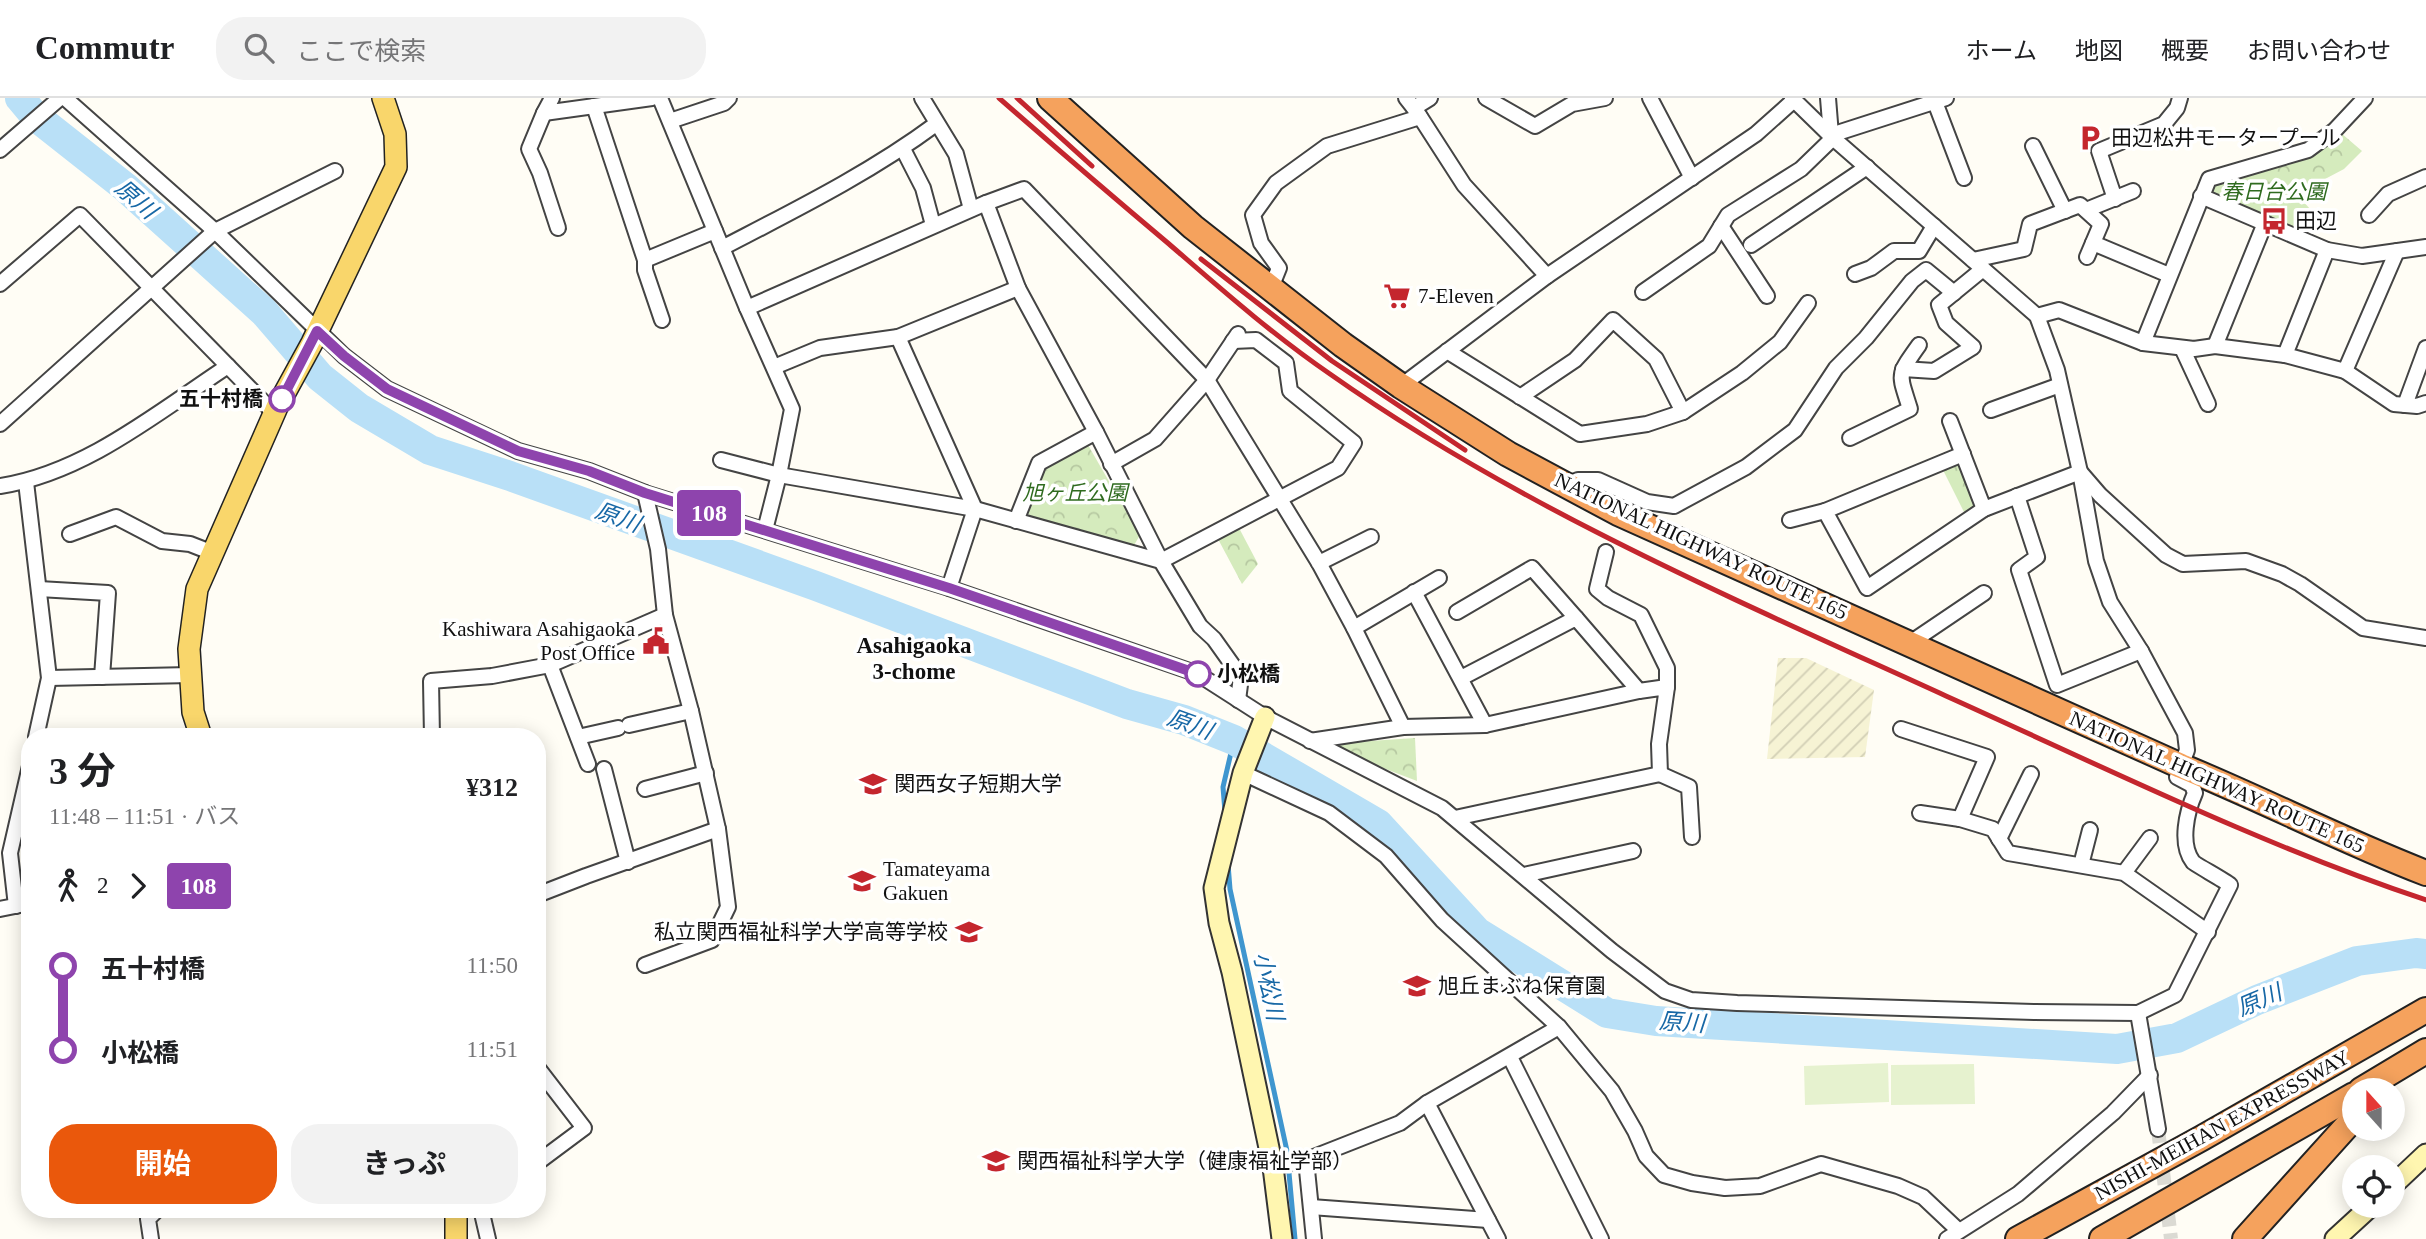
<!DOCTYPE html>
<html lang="ja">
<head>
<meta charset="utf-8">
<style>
	:root { --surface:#fff; --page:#f2f2f2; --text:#202124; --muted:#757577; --line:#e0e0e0; --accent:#ea580c }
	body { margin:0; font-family:"Times New Roman","Noto Sans JP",serif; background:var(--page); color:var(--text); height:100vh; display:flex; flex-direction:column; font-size:26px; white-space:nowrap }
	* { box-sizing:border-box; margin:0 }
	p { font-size:23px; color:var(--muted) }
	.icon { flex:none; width:38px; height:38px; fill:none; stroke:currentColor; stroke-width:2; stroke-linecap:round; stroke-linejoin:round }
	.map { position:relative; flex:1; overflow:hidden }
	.side { position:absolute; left:21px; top:630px; width:525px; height:490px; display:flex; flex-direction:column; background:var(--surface); border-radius:28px; box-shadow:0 4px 18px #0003 }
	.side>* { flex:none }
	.badge { padding:0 14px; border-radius:5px; font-size:24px; line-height:46px }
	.needle { width:46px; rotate:339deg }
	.controls { position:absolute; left:2342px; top:980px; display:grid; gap:14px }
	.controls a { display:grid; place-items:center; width:63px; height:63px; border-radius:50%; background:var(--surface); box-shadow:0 4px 18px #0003; font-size:35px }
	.map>.badge { position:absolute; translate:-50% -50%; box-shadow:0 0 0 4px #fff }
	.legs { display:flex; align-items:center; gap:10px; height:77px; padding:0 28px; font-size:23px }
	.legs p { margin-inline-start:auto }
	.summary { display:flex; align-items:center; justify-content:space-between; height:119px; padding:0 28px }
	h1 { font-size:38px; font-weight:700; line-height:52px }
	.action { display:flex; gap:14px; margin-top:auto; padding:14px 28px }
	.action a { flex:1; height:80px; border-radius:28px; background:var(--accent); color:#fff; font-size:28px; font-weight:700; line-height:80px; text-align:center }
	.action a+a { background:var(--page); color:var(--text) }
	ul { padding:0 28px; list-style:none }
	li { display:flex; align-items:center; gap:24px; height:84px; font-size:26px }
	li i { display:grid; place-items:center; width:10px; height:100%; margin:0 9px; background:currentColor }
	li i::after { content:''; width:18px; height:18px; margin:-9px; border:5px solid; border-radius:50%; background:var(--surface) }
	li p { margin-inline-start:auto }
	li:first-child i { background:linear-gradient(#0000 50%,currentColor 0) }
	li:last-child i { background:linear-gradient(currentColor 50%,#0000 0) }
	header { display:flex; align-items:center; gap:42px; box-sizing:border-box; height:98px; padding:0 35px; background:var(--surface); border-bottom:2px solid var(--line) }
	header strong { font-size:33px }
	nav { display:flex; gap:38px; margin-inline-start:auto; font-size:24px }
	.search { width:490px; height:63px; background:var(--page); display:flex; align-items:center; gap:18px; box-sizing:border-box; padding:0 24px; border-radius:28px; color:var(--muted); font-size:26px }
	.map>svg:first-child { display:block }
	.farmland { fill:url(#farmland-furrows) }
	.park { fill:url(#park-crowns) }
	.pitch { fill:#e6f2cf }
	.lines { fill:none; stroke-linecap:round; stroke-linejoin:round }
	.stream { stroke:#3f96cf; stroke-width:5 }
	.river { stroke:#b9e0f7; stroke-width:30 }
	.street-tunnel { stroke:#dbdad3; stroke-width:14; stroke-dasharray:14 7; stroke-linecap:butt }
	.street-casing { stroke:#444; stroke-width:18 }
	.secondary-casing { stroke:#333; stroke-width:23 }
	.primary-casing { stroke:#222; stroke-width:24 }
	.highway-casing { stroke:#222; stroke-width:28 }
	.street { stroke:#fff; stroke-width:14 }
	.secondary { stroke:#fff6b0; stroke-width:19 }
	.primary { stroke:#f9d66b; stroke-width:21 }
	.highway { stroke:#f5a25d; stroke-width:24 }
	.rail { stroke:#c4262e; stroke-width:5 }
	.line-1-casing { stroke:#fff; stroke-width:16 }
	.line-1 { stroke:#8e44ad; stroke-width:10 }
	.stop-1-dot { fill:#fff; stroke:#8e44ad; stroke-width:3.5 }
	.labels { text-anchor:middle; stroke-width:7; stroke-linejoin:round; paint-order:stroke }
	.poi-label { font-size:21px; fill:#111; stroke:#fff; text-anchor:start }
	.park-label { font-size:21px; font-style:italic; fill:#2f6b1f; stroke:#fff }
	.stop-label { font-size:21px; font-weight:bold; fill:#111; stroke:#fff; text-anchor:end }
	.street-label { font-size:21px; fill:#111; stroke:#fff }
	.water-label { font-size:23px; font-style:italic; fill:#1768a6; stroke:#fff }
	.neighbourhood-label { font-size:23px; font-weight:bold; fill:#111; stroke:#fff }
</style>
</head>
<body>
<header>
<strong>Commutr</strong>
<div class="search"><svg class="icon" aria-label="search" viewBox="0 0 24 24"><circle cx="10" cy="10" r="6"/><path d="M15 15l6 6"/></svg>ここで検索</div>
<nav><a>ホーム</a><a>地図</a><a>概要</a><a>お問い合わせ</a></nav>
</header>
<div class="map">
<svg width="2426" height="1141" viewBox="0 0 2426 1141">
	<defs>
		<pattern id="farmland-furrows" width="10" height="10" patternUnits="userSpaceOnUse" patternTransform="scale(1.75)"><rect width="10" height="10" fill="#f6f3d4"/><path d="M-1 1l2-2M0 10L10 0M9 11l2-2" fill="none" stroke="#d2cfb5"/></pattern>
		<pattern id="park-crowns" width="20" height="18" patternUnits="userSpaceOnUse" patternTransform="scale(1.75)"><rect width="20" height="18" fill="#d5ebbd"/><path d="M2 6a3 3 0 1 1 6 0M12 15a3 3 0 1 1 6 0" fill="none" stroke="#b6c8a1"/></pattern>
	</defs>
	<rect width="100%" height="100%" fill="#fffdf5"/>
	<path class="farmland" d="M 1778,560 L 1806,560 L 1874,592 L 1865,659 L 1767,661 Z"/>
	<g class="park">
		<path d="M 2341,35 L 2362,53 L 2344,71 L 2308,90 L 2301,101 L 2311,112 L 2300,131 L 2209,96 L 2215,85 L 2284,64 C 2308,64 2323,49 2341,35 Z"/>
		<path d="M 1088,347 L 1140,437 L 1133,449 L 1031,421 L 1028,415 L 1038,379 L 1045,370 Z"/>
		<path d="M 1956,365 L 1962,366 L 1976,401 L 1974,410 L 1965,416 L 1942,370 Z"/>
		<path d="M 1239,430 L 1258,466 L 1242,486 L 1218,441 Z"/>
		<path d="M 1415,640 L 1417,683 L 1339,653 L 1340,645 Z"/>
	</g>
	<g class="pitch">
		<path d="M 1888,965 L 1889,1004 L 1805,1007 L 1804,968 Z"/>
		<path d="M 1974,966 L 1975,1006 L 1891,1007 L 1891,967 Z"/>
	</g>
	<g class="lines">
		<g class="stream">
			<path d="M 1225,714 L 1223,689 L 1234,642"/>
			<path d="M 1228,766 L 1230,791 L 1287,1053 L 1295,1141"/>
		</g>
		<path class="river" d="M 20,0 L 35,18 L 125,89 L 264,214 L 320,279 L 359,310 L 430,352 L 510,378 L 816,488 L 1127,606 L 1184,622 L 1234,642 L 1378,726 L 1477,834 L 1607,915 L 1656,923 L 2117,951 L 2177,940 L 2257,902 L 2357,863 L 2416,855 L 2426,856"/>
		<path class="street-tunnel" d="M 2158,1031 L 2171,1141"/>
		<defs>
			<g id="street">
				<path d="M 65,0 L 215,133 L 344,258 L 387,291 L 518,353 L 589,373 L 645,395 L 949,490 L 1198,576 L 1265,619 L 1442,710 L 1612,853 L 1665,893 L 1691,902 L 1737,905 L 2034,914 L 2138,915 L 2175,897 L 2230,787 C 2224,782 2196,767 2193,764 C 2179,746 2187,713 2195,695 L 2192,687 L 2177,679 L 2187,652 L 2185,635 L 2141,553 L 2110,504 L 2096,463 L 2080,374 L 2057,272 L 2037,218 L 1833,40 L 1792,0"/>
				<path d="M 552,0 L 544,15 L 652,0"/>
				<path d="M 660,0 L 747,210 L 792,311 L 779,377 L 765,432"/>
				<path d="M 922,0 L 956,56 L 971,111"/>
				<path d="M 1406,0 L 1417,14 L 1464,87 L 1547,178"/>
				<path d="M 1486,0 L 1535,28 L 1572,6 L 1605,0"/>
				<path d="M 1650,0 L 1692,80"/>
				<path d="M 1828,0 L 1831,37"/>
				<path d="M 1935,4 L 1964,80"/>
				<path d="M 594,8 L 645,162 L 645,172 L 662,222"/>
				<path d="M 1414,10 L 1430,0"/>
				<path d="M 544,15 L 529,51 L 540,75 L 558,130"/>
				<path d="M 670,23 L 724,5 L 729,0"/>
				<path d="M 1831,37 L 1946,0"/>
				<path d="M 2033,48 L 2065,113"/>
				<path d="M 903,51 L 923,90 L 933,127"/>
				<path d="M 0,52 L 60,0"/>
				<path d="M 2201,98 L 2327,152 L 2362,158 L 2426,149"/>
				<path d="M 2115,101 L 2099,53 L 2164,26 L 2177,10 L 2180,0"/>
				<path d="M 986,105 L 1024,91 L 1207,282 L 1319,465 L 1354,530 L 1403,629"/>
				<path d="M 2086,112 L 2133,93"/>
				<path d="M 2369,117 L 2388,96 L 2426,79"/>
				<path d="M 1721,128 L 1767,198"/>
				<path d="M 2093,145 L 2169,177"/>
				<path d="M 1751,147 L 1867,69"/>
				<path d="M 722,150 C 795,112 870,75 936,26"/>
				<path d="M 645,162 L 715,133"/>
				<path d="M 1973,162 L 2024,151 L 2030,126 L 2080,107 L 2101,126 L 2087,159"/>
				<path d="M 1855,176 L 1871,170 L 1894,153 L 1919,153 L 1934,128"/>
				<path d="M 0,186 L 80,117 L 274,315"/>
				<path d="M 1271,190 L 1279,170 L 1261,145 L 1253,117 L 1276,85 L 1327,48 L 1420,19"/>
				<path d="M 1643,194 L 1709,148 L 1728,117 L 1801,71 L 1833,40"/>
				<path d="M 747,210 L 986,105 L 1018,190 L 1096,334 L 1161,463 L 1200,528 L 1214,541 L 1241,579 L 1238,602"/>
				<path d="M 2037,218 L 2059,212 L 2143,245 L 2194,251 L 2215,248 L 2285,257 L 2345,273 L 2394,306 L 2417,308 L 2426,305"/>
				<path d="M 898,239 L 975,411 L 949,490"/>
				<path d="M 2143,245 L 2209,81 L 2308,52 L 2335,32 L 2365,0"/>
				<path d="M 2215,248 L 2265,125"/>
				<path d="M 2182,250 L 2208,306"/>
				<path d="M 1447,253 L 1580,336 L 1647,326 L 1683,314 L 1742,275 L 1780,244 L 1808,205"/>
				<path d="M 2285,257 L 2327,152"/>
				<path d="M 774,269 L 820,250 L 898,239 L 1018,190"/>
				<path d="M 1903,271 L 1934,273 L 1973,249 L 1946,225 L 1939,207 L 1983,171"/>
				<path d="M 2345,273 L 2397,153"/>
				<path d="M 1401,288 L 1547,178 L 1756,36 L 1794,2"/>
				<path d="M 1520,299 L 1575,262 L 1613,222 L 1656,261 L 1683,314"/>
				<path d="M 2405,307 L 2426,250"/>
				<path d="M 1991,312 L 2060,287"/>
				<path d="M 1950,323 L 1984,411"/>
				<path d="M 0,326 L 215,133 L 335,73"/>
				<path d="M 1850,340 L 1910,311 C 1899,275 1896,279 1919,247"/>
				<path d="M 1963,356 L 1825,413 L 1867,490 L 1984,411 L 2080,374"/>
				<path d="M 721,362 L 779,377 L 975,411 L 1161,463 L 1338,370 L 1354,345 L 1290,293 L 1286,265 L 1256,242 L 1233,243"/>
				<path d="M 1111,366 L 1155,341 L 1207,282 L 1238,236"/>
				<path d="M 2081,375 L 2100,397 L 2166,457 L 2183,466 L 2246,463 L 2282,476 L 2300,486 L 2363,530 L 2426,540"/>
				<path d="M 26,384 L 49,580 L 36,639"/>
				<path d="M 1566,387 L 1578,382 L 1598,382 L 1647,404 L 1674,408 L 1746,369 L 1795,332 L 1836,270 L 1866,240 L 1912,183 L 1926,172 L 1954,195"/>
				<path d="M 0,388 C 85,375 158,314 228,268"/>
				<path d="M 2017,398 L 2037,459 L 2019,472 L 2057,587 L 2141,553"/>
				<path d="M 1790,422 L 1825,413"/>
				<path d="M 1016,423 L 1039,365 L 1096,334"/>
				<path d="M 70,436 L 116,419 L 162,443 L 190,446 L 213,455"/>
				<path d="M 1606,454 L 1597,491 L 1608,500 L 1641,517 L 1667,570 L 1667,589"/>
				<path d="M 1319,465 L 1371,439"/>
				<path d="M 39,491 L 108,495 L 102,579"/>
				<path d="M 1414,494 L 1485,627"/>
				<path d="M 1457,514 L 1532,470 L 1576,520"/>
				<path d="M 1354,530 L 1439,480"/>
				<path d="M 1910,545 L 1984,495"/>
				<path d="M 550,567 L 588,666"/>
				<path d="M 49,580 L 191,577"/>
				<path d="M 629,627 L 691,613"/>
				<path d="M 1901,631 L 1987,659 L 1960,721"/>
				<path d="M 432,639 L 431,583 L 492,578 L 550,567 L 665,517"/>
				<path d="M 578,639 L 618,630"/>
				<path d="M 1310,643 L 1403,629 L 1485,627 L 1639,593"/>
				<path d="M 604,671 L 628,764"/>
				<path d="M 1243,675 L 1329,715 L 1386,758 L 1442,822 L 1559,929 L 1612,993 L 1635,1033 L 1646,1058 L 1664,1077 L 1692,1085 L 1725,1090 L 1760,1088 L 1821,1066 L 1898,1088 L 1923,1099 L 1958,1132"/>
				<path d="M 1660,676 L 1689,689 L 1692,739"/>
				<path d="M 645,691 L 706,675"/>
				<path d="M 1920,715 L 1960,721 L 1993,731 L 2008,755 L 2124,775 L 2208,834"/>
				<path d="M 1455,720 L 1660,676 L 1659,646 L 1667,589 L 1639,593 L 1576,520 L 1461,580"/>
				<path d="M 1999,741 L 2031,676"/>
				<path d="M 2081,767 L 2090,732"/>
				<path d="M 2124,775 L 2150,740"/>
				<path d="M 1524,777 L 1633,753"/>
				<path d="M 537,797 L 586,778 L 718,731"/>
				<path d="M 16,808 L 10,755 L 30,668"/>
				<path d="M 0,811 L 30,805"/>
				<path d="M 645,867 L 712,842 L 728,809 L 718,731 L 691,613 L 665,517 L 658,451 L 645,395"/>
				<path d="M 2138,915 L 2158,1031"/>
				<path d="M 1510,959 L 1601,1141"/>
				<path d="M 537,969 L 584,1030 L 537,1065"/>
				<path d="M 1427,1005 L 1498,1141"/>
				<path d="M 1306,1062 L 1314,1141"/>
				<path d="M 1273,1069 L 1306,1062 L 1400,1025 L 1427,1005 L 1559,929"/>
				<path d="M 1311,1109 L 1488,1122"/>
				<path d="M 481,1111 L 488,1141"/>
				<path d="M 151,1141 L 148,1121 L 158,1111"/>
				<path d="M 1947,1141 L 2018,1096 L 2113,1015 L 2150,977"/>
			</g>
			<g id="secondary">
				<path d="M 1265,619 L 1243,675 L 1214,790 L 1219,825 L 1232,874 L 1273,1069 L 1282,1141"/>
				<path d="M 2392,1088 L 2426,1056"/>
				<path d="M 2335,1141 L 2371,1108"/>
			</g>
			<g id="primary">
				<path d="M 201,639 L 193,614 L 189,551 L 197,491 L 277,309 L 312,245 L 396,69 L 395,36 L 383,0"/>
				<path d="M 456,1111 L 456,1141"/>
			</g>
			<g id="highway">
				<path d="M 1050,0 L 1193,129 L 1343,247 L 1401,288 L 1508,356 L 1618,415 L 2181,668 C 2264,702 2343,743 2426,775"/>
				<path d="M 2361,992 L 2426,953"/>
				<path d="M 2018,1141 L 2202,1040 L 2426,912"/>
				<path d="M 2102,1141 L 2354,997"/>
				<path d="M 2245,1141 L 2354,1020"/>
			</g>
		</defs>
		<use href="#street" class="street-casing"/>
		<use href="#secondary" class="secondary-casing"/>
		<use href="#primary" class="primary-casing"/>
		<use href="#highway" class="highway-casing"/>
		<use href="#street" class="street"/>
		<use href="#secondary" class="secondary"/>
		<use href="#primary" class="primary"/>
		<use href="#highway" class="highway"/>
		<g class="rail">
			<path d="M 999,0 C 1055,49 1112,98 1169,146 C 1221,191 1273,237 1330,276 C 1520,410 1736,502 1946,598 C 2104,669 2261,747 2426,802"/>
			<path d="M 1017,0 L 1092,68"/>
			<path d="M 1201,161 L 1332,263 L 1465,352"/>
		</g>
	</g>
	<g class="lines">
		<defs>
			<path id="line-1" d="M 282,301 L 317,233 L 344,258 L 387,291 L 518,353 L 589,373 L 645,395 L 949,490 L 1198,576"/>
		</defs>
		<use href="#line-1" class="line-1-casing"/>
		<use href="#line-1" class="line-1"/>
	</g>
	<defs>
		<symbol id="parking-bare" viewBox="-9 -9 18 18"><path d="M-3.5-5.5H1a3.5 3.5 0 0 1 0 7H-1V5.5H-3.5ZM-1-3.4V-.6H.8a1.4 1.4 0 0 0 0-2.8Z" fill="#c4262e" stroke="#fff" stroke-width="2.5" paint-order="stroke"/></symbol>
		<symbol id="bus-bare" viewBox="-9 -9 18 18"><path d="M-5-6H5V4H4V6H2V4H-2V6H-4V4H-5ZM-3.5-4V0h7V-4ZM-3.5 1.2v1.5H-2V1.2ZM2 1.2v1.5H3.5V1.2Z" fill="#c4262e" stroke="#fff" stroke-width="2.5" paint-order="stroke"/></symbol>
		<symbol id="supermarket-bare" viewBox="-9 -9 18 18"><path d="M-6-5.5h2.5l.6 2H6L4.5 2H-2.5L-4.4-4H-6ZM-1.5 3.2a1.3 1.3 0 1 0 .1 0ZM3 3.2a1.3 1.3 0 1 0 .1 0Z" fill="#c4262e" stroke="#fff" stroke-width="2.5" paint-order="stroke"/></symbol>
		<symbol id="civic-bare" viewBox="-9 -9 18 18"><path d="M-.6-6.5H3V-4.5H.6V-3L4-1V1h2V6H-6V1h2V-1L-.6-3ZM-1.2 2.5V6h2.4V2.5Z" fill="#c4262e" stroke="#fff" stroke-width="2.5" paint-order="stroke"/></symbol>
		<symbol id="university-bare" viewBox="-9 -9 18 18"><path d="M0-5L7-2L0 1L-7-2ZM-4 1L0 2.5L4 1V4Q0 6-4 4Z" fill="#c4262e" stroke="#fff" stroke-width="2.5" paint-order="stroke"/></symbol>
		<symbol id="school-bare" viewBox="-9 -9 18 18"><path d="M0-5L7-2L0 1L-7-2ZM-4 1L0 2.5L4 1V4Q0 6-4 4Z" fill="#c4262e" stroke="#fff" stroke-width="2.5" paint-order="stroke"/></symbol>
	</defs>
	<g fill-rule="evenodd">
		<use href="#parking-bare" x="2071" y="21" width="38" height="38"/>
		<use href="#bus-bare" x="2255" y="104" width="38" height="38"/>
		<use href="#supermarket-bare" x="1378" y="179" width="38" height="38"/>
		<use href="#civic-bare" x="637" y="524" width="38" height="38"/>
		<use href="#university-bare" x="854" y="667" width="38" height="38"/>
		<use href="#university-bare" x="843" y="764" width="38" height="38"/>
		<use href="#school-bare" x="950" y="815" width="38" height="38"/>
		<use href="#school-bare" x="1398" y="869" width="38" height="38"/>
		<use href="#university-bare" x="977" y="1044" width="38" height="38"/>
	</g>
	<g class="stop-1-dot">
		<circle cx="282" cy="301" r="12"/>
		<circle cx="1198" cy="576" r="12"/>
	</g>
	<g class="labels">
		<g class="poi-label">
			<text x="2111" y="47">田辺松井モータープール</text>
			<text x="2295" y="130">田辺</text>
			<text x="1418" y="205">7-Eleven</text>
			<text x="635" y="538" text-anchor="end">Kashiwara Asahigaoka<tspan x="635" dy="24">Post Office</tspan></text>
			<text x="894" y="693">関西女子短期大学</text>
			<text x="883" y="778">Tamateyama<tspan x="883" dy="24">Gakuen</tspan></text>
			<text x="948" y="841" text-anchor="end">私立関西福祉科学大学高等学校</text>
			<text x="1438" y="895">旭丘まぶね保育園</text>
			<text x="1017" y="1070">関西福祉科学大学（健康福祉学部）</text>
		</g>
		<g class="park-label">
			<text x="2274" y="101">春日台公園</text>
			<text x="1075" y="402">旭ヶ丘公園</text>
		</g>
		<g class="stop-label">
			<text x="263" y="308">五十村橋</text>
			<text x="1217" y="583" text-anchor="start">小松橋</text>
		</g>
		<g class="street-label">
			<text transform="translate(1701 448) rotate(25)" y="7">NATIONAL HIGHWAY ROUTE 165</text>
			<text transform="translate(2217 684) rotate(24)" y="7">NATIONAL HIGHWAY ROUTE 165</text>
			<text transform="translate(2222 1027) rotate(-29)" y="7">NISHI-MEIHAN EXPRESSWAY</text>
		</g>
		<g class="water-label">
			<text transform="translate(136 101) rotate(41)" y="8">原川</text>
			<text transform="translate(618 419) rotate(20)" y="8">原川</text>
			<text transform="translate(1190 626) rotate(20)" y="8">原川</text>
			<text transform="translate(1269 888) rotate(78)" y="8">小松川</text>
			<text transform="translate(2259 902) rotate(-23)" y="8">原川</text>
			<text transform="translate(1682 924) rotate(4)" y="8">原川</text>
		</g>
		<g class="neighbourhood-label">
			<text x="914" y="555">Asahigaoka<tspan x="914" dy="26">3-chome</tspan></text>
		</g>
	</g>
</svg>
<div class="controls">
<a><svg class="needle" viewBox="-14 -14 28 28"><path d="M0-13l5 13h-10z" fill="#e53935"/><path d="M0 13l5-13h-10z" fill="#757577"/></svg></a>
<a><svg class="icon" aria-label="locate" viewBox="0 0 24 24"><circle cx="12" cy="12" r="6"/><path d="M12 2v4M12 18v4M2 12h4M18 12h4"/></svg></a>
</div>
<b class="badge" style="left:709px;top:415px;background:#8e44ad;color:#fff">108</b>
<section class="side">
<div class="summary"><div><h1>3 分</h1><p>11:48 – 11:51 · バス</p></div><b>¥312</b></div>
<div class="legs"><svg class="icon" aria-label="walk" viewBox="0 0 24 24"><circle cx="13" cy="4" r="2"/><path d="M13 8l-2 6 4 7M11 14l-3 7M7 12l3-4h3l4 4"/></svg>2<svg class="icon" aria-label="forward" viewBox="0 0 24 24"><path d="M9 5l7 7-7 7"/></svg><b class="badge" style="background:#8e44ad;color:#fff">108</b></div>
<ul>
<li><i style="color:#8e44ad"></i><b>五十村橋</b><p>11:50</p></li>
<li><i style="color:#8e44ad"></i><b>小松橋</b><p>11:51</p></li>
</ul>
<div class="action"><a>開始</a><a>きっぷ</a></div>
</section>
</div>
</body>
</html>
